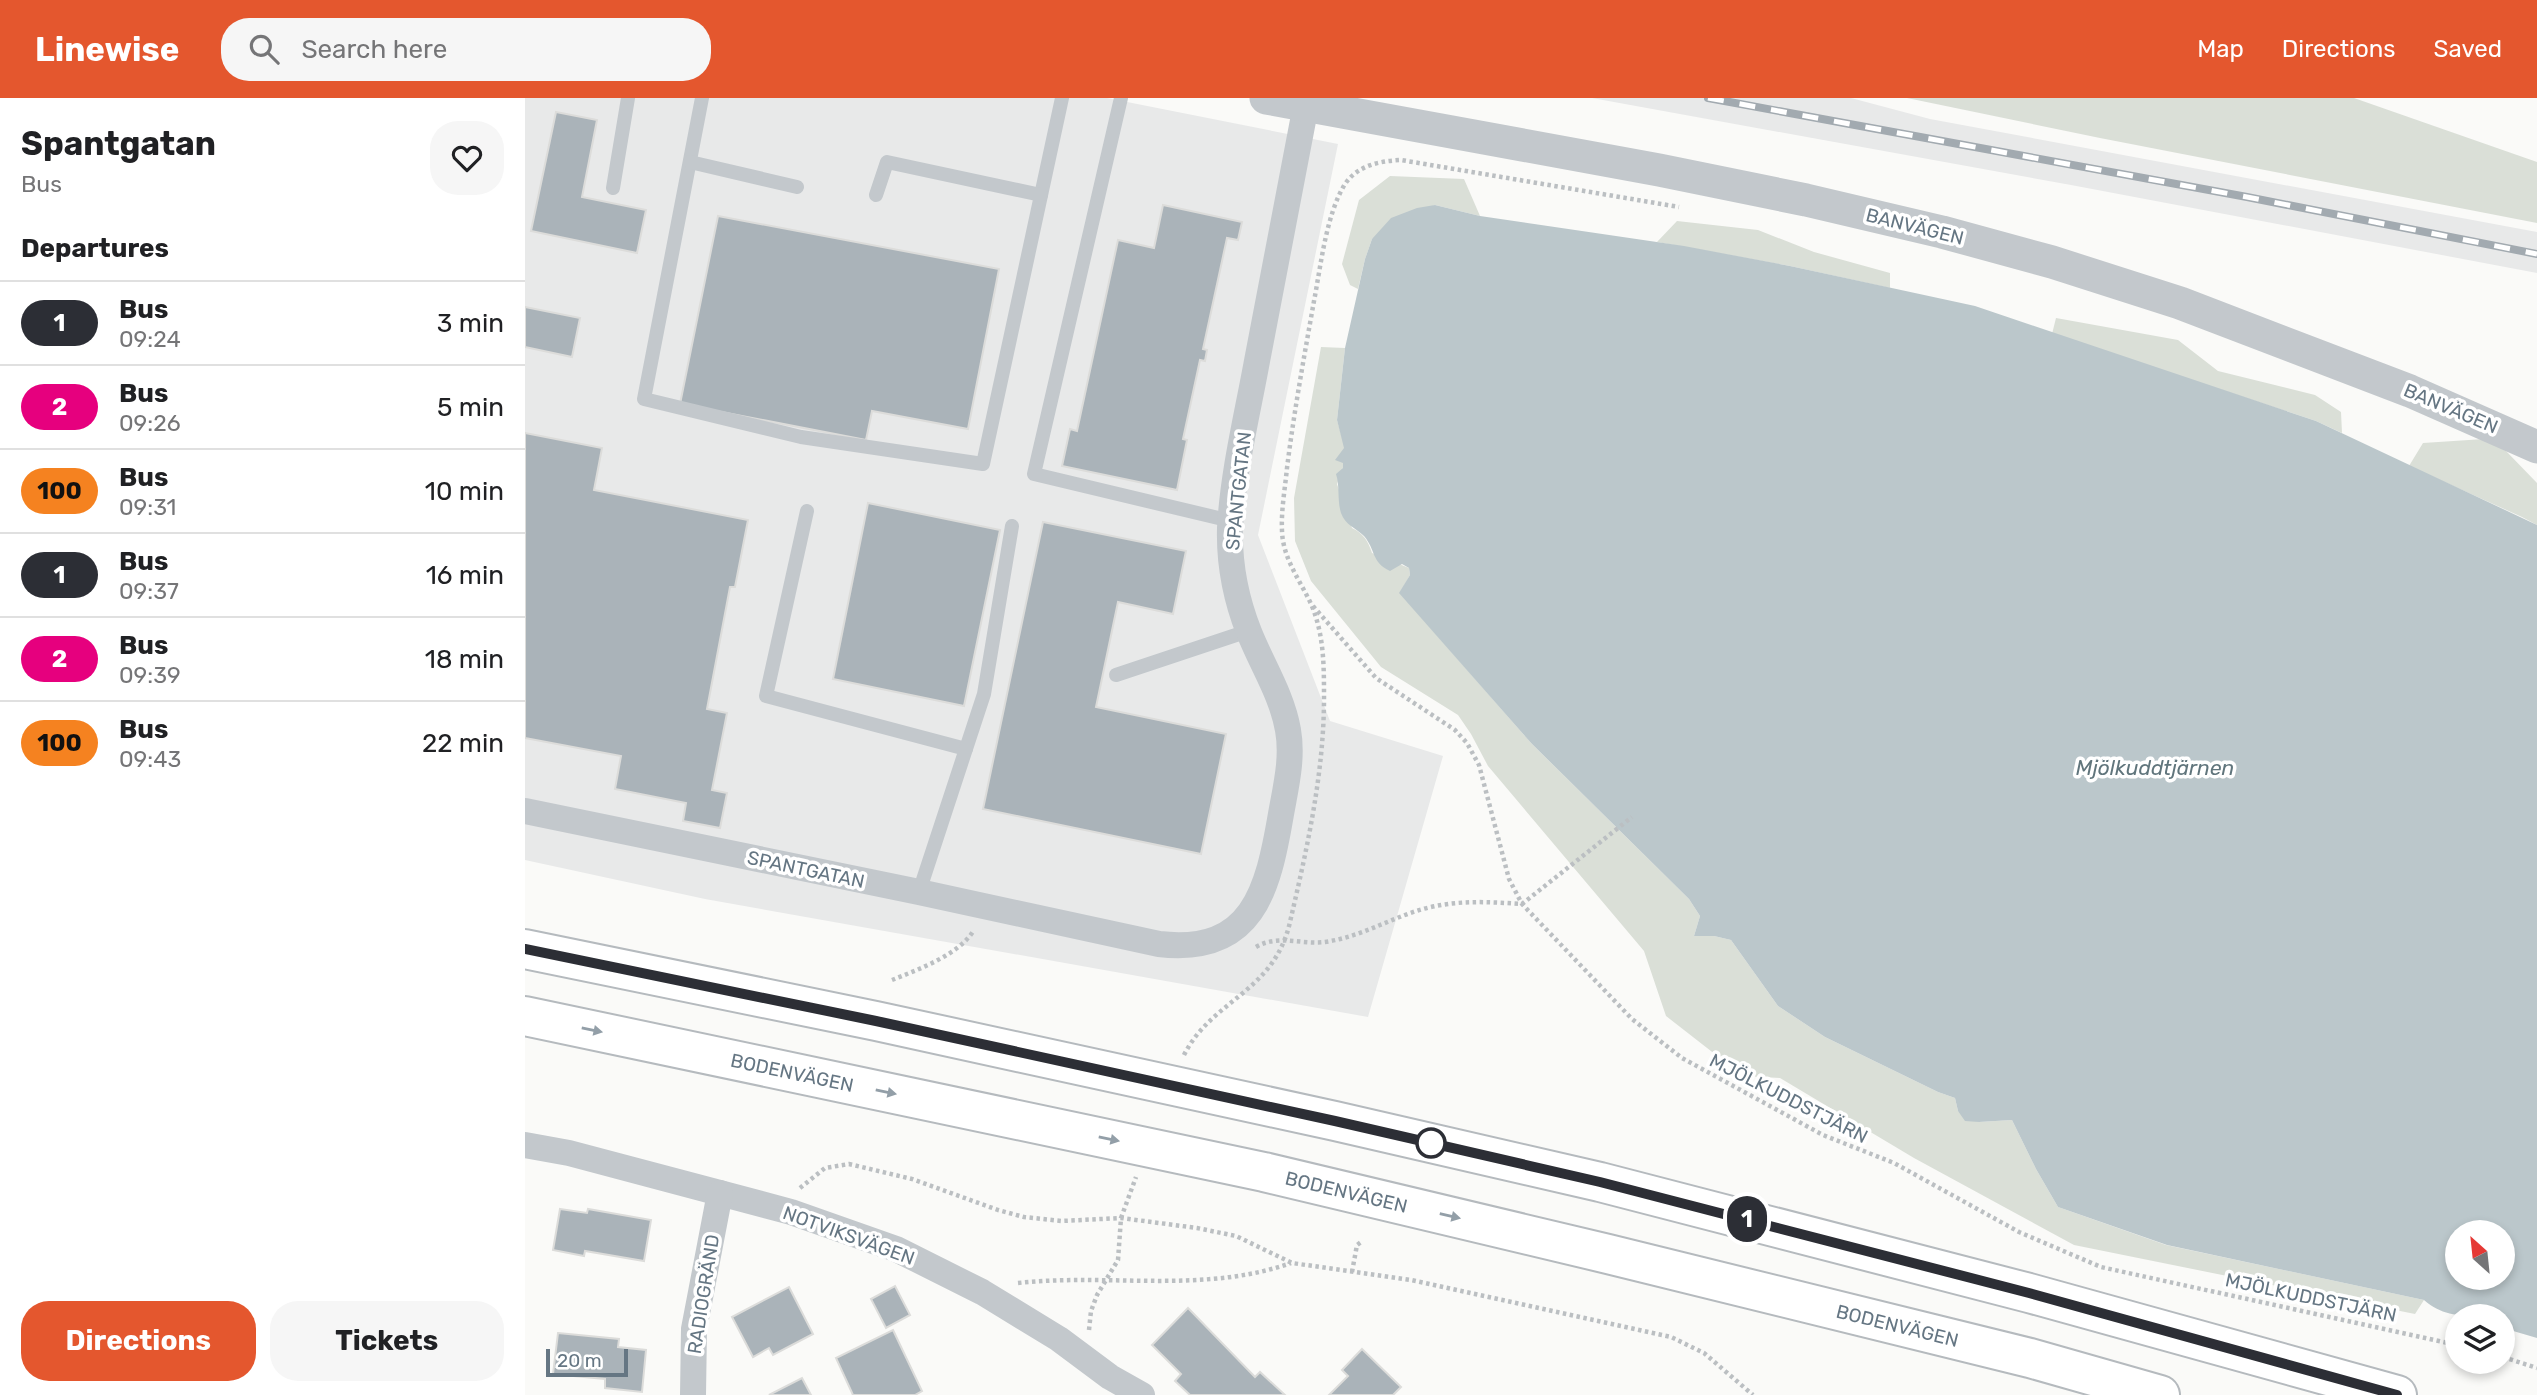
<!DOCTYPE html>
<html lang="en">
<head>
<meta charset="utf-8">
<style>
	:root { --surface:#fff; --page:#f6f6f6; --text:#202124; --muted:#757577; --line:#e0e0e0; --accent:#e4572e }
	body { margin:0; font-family:Rubik,sans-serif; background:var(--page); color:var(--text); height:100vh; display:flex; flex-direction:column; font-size:26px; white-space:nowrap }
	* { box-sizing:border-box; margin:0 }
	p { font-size:23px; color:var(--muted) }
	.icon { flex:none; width:38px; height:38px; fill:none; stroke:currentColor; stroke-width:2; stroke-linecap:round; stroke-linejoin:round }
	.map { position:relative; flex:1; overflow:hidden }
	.side { display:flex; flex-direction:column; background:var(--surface); width:525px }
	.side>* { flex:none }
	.badge { padding:0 14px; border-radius:23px; font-size:24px; line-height:46px }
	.needle { width:46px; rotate:333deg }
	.buttons { position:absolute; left:1920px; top:1122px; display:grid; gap:14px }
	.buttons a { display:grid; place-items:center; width:70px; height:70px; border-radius:50%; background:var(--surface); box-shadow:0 4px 10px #0003; font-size:35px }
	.scale { position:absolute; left:21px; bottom:18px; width:82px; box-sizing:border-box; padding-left:7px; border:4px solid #657683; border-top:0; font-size:19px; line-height:24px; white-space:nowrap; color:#657683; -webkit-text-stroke:5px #fff; paint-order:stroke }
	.map>.badge { position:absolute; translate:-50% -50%; box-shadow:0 0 0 4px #fff }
	h2 { padding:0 21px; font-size:26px; line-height:63px }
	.round { display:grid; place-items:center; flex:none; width:74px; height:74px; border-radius:28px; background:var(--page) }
	.summary { display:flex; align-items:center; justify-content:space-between; height:119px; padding:0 21px }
	h1 { font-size:33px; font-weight:700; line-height:52px }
	.primary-button { display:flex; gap:14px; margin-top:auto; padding:14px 21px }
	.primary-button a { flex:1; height:80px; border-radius:28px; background:var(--accent); color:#fff; font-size:28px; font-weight:700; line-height:80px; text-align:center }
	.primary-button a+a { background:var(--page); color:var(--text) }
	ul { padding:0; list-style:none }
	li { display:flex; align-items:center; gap:21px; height:84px; padding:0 21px; border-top:2px solid var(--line) }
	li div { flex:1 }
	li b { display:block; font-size:26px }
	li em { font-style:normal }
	li .badge { min-width:77px; font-weight:700; text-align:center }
	header { display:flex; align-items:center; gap:42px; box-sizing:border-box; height:98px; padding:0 35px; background:var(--accent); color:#fff }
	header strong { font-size:33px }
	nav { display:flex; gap:38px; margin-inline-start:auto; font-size:24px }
	.search { width:490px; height:63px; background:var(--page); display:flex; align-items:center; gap:18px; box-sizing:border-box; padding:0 24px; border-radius:28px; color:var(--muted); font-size:26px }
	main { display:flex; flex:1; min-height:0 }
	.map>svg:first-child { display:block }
	.built { fill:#e8e9e9 }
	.green { fill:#dadfd7 }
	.water { fill:#bbc7cb; fill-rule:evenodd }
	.building { fill:#aab3b9; stroke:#dcdcda; stroke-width:2 }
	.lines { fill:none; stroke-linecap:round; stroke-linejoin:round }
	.primary-casing { stroke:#b5babe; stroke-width:42 }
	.path { stroke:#bbbfc2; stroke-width:4.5; stroke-dasharray:3.5 3.5; stroke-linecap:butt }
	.service { stroke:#c3c8cc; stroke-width:14 }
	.minor { stroke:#c3c8cc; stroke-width:26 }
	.tertiary { stroke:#c3c8cc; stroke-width:33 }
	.primary { stroke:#fff; stroke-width:38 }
	.rail-casing { stroke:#a2aab0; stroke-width:8 }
	.rail { stroke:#fff; stroke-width:5; stroke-dasharray:16; stroke-linecap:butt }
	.oneway { fill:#939fa8 }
	.line-casing { stroke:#fff; stroke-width:16 }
	.line { stroke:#2c2e35; stroke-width:10 }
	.stop-dot { fill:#fff; stroke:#2c2e35; stroke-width:3.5 }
	.labels { text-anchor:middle; stroke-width:7; stroke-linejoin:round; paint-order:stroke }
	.street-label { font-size:19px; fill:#657683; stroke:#fff }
	.water-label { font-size:21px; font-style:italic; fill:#60757c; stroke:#fff }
</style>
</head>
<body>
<header>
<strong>Linewise</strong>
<div class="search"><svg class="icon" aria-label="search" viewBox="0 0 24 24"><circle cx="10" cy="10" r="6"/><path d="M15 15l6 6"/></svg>Search here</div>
<nav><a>Map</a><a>Directions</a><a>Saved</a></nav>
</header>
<main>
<section class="side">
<div class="summary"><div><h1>Spantgatan</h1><p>Bus</p></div><a class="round"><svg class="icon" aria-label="heart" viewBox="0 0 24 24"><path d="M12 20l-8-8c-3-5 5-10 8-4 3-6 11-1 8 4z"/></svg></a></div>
<h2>Departures</h2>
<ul>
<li><span class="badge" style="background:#2c2e35;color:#fff">1</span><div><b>Bus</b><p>09:24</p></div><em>3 min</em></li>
<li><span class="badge" style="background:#e6007e;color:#fff">2</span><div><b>Bus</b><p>09:26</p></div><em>5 min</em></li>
<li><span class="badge" style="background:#f58220;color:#111">100</span><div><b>Bus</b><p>09:31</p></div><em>10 min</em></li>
<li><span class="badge" style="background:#2c2e35;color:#fff">1</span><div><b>Bus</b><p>09:37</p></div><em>16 min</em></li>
<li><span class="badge" style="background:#e6007e;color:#fff">2</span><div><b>Bus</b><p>09:39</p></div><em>18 min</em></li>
<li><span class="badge" style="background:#f58220;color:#111">100</span><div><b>Bus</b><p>09:43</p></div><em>22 min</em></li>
</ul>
<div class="primary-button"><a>Directions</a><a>Tickets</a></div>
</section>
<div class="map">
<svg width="2012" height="1297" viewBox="0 0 2012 1297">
	<rect width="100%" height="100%" fill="#fafaf8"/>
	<g class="built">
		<path d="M 0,0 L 582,0 L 813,46 L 733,437 L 805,623 L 918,658 L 843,919 L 180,801 L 0,762 Z"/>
		<path d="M 1067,0 L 1326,0 L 1405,21 L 2012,134 L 2012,175 L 1546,87 Z"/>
	</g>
	<g class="green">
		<path d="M 1382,0 L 1829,0 L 2012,64 L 2012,125 L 1575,40 Z"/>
		<path d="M 865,78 L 939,81 L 955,118 L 910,107 L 847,141 L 840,161 L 833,191 L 825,187 L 817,166 L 834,102 Z"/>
		<path d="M 1152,123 L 1233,132 L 1289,154 L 1365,175 L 1365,190 L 1265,168 L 1132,144 Z"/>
		<path d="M 1531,220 L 1653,242 L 1693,273 L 1790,297 L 1816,314 L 1817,335 L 1791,323 L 1527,236 Z"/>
		<path d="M 796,249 L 820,250 L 812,322 L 820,350 L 818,370 L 812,386 L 827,430 C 839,436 843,443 847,455 L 884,470 L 885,477 L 875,495 L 1007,646 L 1164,801 L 1175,818 L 1169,838 L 1189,838 L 1206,842 L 1253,908 L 1300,939 L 1413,994 L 1430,1000 L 1433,1013 L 1454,1024 L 1487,1022 L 1511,1071 L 1533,1109 L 1641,1147 L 1899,1202 L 1932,1180 L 1978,1180 L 1978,1218 L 1899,1202 L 1890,1216 L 1549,1147 L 1389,1060 L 1255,980 L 1218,978 L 1141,918 L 1119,853 L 963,668 L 946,636 L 933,617 L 856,569 L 786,483 L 770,443 L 769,400 Z"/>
		<path d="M 1959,341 L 1981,353 L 2012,385 L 2012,427 L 1997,419 L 1884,368 L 1898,345 Z"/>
	</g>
	<path class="water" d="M 910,107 L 955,118 L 1159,148 L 1265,168 L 1450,208 L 1791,323 L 2012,427 L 2012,1240 L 1978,1230 L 1978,1218 C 1949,1218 1921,1222 1899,1202 L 1642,1147 L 1533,1109 L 1511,1071 L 1487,1022 L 1454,1024 L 1440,1023 L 1433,1013 L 1430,1000 L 1413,994 L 1300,939 L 1253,908 L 1206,842 L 1189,838 L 1169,838 L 1175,818 L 1164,801 L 1007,646 L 874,495 L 885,477 L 884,470 L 877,466 L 865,473 C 846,464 851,452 839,438 C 831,430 820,427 816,415 C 812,402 815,388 811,376 L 818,370 L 818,365 L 810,362 L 819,350 L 812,322 L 820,250 L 840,161 L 847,141 L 866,120 L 892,110 ZM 1932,1134 L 1978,1134 L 1978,1180 L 1932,1180 Z"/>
	<g class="building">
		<path d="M 31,14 L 72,22 L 57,99 L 121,112 L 112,155 L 6,133 Z"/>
		<path d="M 638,107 L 717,124 L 713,142 L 702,140 L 678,251 L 682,252 L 680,263 L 675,262 L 658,341 L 662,342 L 652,392 L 537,368 L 545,331 L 552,333 L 593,142 L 629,150 Z"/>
		<path d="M 193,118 L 474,171 L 443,331 L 347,313 L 341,342 L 155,306 Z"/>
		<path d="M 0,209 L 55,220 L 47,259 L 0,249 Z"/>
		<path d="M 0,335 L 77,350 L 69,392 L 223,422 L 210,489 L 205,489 L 182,611 L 202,615 L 187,692 L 202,695 L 195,730 L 158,723 L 161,705 L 90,691 L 96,658 L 0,640 Z"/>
		<path d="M 343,405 L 475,432 L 439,608 L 308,581 Z"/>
		<path d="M 518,424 L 661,453 L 648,516 L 593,504 L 571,609 L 701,636 L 676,756 L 458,711 Z"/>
		<path d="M 35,1111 L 62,1115 L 63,1111 L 126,1122 L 119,1163 L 60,1153 L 59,1158 L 28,1152 Z"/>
		<path d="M 370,1188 L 385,1217 L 361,1230 L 346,1201 Z"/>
		<path d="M 264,1189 L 288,1236 L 248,1257 L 244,1250 L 228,1259 L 207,1219 Z"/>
		<path d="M 663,1210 L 730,1279 L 735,1274 L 760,1297 L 665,1297 L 650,1283 L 656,1276 L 627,1247 Z"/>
		<path d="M 368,1232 L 397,1293 L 390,1297 L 328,1297 L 311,1260 Z"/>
		<path d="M 33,1235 L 94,1241 L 93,1249 L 121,1252 L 117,1294 L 80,1290 L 80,1281 L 28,1276 Z"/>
		<path d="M 837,1251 L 876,1289 L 868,1297 L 804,1297 L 823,1278 L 817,1272 Z"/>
		<path d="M 277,1280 L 286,1297 L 244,1297 Z"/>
	</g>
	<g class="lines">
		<defs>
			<g id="primary">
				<path d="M 0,851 L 351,923 L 810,1023 L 1075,1084 L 1504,1195 L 1872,1297"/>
				<path id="s1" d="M 0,918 L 739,1074 L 1083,1156 L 1505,1260 L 1635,1297"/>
			</g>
		</defs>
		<use href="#primary" class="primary-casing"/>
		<g class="path">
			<path d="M 788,508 L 851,580 L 930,632 L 942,645 L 954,667 L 984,781 L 997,806 L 1107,921 L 1157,960 L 1298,1037 L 1369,1065 L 1494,1134 L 1576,1169 L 1932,1247"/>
			<path d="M 731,849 C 753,836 777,847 800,844 C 840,838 870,817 906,809 C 937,802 966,804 997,806 L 1107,719"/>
			<path d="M 367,882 C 394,871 434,857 449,832"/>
			<path d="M 659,957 C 687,901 749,895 765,824 C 782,751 799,675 799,600 C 799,567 799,536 786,506 C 775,482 758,461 757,433 C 756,412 760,391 762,370 C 769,314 779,259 789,203 C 796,167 801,117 820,86 C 833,67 855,63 876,62 L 1154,109"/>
			<path d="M 275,1090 L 300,1070 L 324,1066 L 387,1081 L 473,1112 L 499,1119 L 536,1123 L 596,1120 L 672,1130 L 711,1138 L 767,1165 L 886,1182 L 1146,1239 L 1179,1255 L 1228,1297"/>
			<path d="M 827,1174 L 832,1147 L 836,1144"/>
			<path d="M 493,1185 C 584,1175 678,1196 766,1165"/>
			<path d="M 564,1232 L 566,1213 L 572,1197 L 593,1162 L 596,1120 L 611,1079"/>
			<path d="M 1978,1259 L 2012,1270"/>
		</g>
		<g class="service">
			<path d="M 177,0 L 119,301 L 276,339 L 458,366 L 537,0"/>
			<path d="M 596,0 L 509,376 L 706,423"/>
			<path d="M 165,64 L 272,89"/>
			<path d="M 88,90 L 103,0"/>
			<path d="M 351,97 L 362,64 L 516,97"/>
			<path d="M 282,413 L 241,598 L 441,651"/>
			<path d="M 591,577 L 723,533"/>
			<path d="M 394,794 L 459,596 L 487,428"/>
		</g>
		<g class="minor">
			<path d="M 0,713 L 394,794 L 634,846 C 728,857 743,792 756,716 C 761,688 768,660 763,632 C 757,597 737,567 724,534 C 711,501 704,466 705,430 C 708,374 722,318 732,263 C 749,177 765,92 781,7"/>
			<path d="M 0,1047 L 44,1055 L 266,1114 L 371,1151 L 457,1194 L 534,1241 L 585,1279 L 617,1297"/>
			<path d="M 168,1297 L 169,1231 L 195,1095"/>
		</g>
		<path class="tertiary" d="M 741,0 L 1134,72 L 1281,102 L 1417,134 L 1527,164 L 1655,205 L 1885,293 L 2012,349"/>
		<use href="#primary" class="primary"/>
		<defs>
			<path id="rail" d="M 1183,0 L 1722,99 L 2012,156"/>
		</defs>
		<use href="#rail" class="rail-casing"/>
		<use href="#rail" class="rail"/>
	</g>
	<defs><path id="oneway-solid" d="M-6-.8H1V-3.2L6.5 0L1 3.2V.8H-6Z" transform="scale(1.75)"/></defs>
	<g class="oneway">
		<use href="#oneway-solid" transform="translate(67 932) rotate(12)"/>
		<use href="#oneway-solid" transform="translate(361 994) rotate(12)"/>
		<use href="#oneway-solid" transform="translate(584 1041) rotate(12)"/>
		<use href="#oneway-solid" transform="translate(925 1118) rotate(13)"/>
	</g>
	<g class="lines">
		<defs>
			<path id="line" d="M 0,851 L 351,923 L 810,1023 L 1075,1084 L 1504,1195 L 1872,1297"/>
		</defs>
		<use href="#line" class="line-casing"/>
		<use href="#line" class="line"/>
	</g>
	<circle class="stop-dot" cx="906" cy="1045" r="14"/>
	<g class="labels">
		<g class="street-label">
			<text transform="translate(1390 128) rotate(14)" y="7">BANVÄGEN</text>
			<text transform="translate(1926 310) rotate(23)" y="7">BANVÄGEN</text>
			<text transform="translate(713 393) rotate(-84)" y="7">SPANTGATAN</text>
			<text transform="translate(281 771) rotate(12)" y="7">SPANTGATAN</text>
			<text dy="7" stroke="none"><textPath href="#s1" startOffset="273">BODENVÄGEN</textPath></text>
			<text transform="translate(1264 1000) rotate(27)" y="7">MJÖLKUDDSTJÄRN</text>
			<text dy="7" stroke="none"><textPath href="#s1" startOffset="840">BODENVÄGEN</textPath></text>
			<text transform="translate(324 1137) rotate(20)" y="7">NOTVIKSVÄGEN</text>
			<text transform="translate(178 1196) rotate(-81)" y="7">RADIOGRÄND</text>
			<text transform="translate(1786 1199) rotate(12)" y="7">MJÖLKUDDSTJÄRN</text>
			<text dy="7" stroke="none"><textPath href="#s1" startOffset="1407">BODENVÄGEN</textPath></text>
		</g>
		<g class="water-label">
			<text x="1630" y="677">Mjölkuddtjärnen</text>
		</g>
	</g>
</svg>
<div class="buttons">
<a><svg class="needle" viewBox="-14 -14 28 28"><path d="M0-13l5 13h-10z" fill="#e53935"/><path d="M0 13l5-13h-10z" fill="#757577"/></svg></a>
<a><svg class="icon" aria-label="layers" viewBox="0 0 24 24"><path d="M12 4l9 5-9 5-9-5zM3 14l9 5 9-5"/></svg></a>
</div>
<div class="scale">20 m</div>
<b class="badge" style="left:1222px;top:1121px;background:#2c2e35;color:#fff">1</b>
</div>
</main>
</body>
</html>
